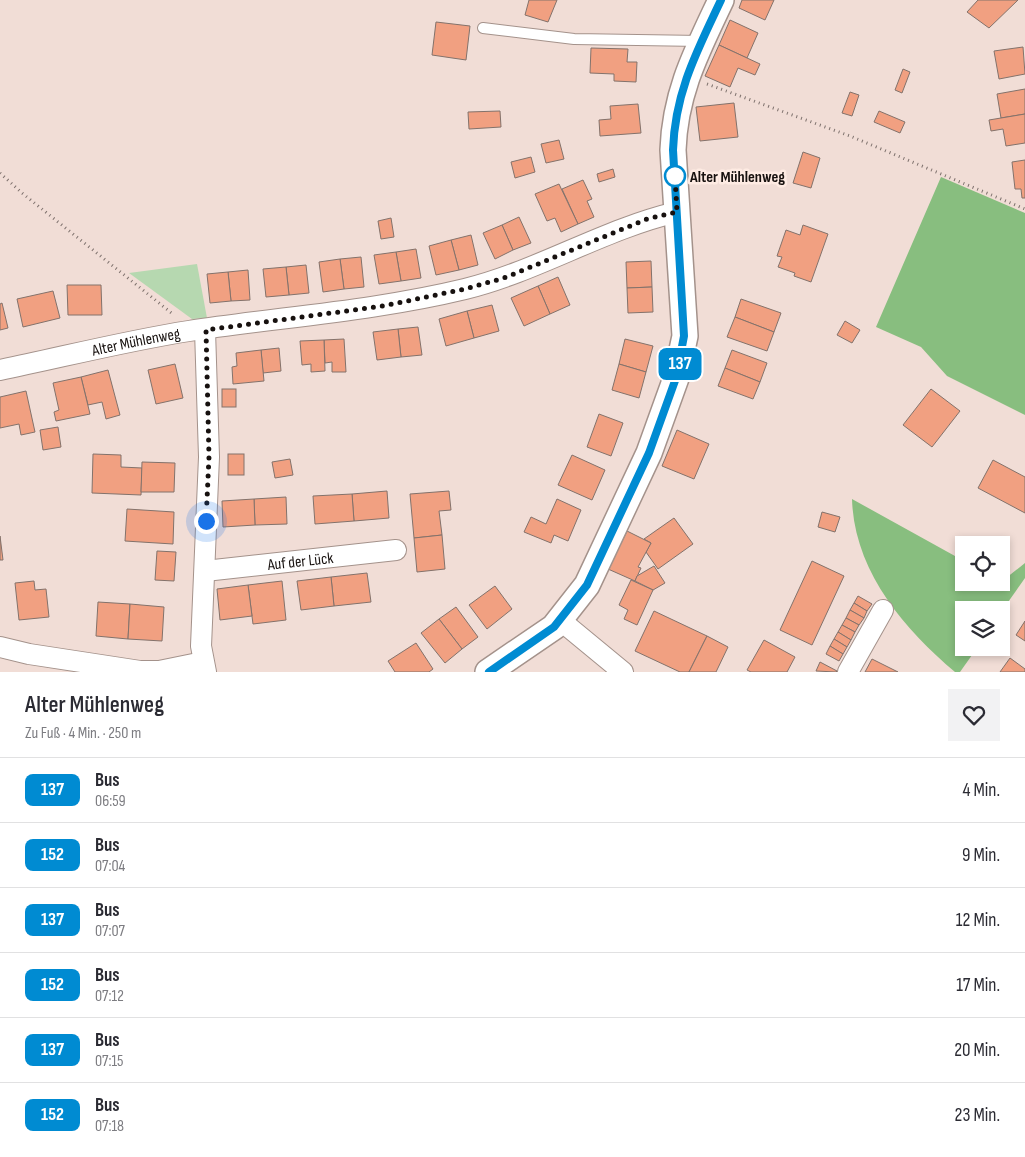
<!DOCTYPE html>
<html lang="de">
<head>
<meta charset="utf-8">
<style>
	:root { --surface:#fff; --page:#f2f2f3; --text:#2b2b33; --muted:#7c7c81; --line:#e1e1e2 }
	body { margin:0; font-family:"Sofia Sans Condensed",sans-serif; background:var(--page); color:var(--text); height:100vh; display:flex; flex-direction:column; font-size:19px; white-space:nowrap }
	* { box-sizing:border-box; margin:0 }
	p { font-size:16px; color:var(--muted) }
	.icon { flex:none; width:28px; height:28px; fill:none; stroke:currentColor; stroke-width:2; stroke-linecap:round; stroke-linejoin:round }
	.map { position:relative; height:672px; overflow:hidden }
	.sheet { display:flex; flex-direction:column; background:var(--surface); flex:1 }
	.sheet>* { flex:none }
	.badge { padding:0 10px; border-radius:8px; font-size:18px; line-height:32px }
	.fabs { position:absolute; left:955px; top:536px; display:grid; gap:10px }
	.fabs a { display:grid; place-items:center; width:55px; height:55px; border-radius:0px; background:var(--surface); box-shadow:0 2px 8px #0003; font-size:25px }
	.you { position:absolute; width:25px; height:25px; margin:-12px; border:4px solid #fff; border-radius:50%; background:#1a73e8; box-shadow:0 0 0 8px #1a73e833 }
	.map>.badge { position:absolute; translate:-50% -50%; box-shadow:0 0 0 2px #fff }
	.round { display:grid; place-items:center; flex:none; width:52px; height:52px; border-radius:0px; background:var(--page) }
	.summary { display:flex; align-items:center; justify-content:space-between; height:85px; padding:0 25px }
	h1 { font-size:24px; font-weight:600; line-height:38px }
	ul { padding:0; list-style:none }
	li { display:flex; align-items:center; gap:15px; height:65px; padding:0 25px; border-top:1px solid var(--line) }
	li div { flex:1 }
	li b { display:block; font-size:19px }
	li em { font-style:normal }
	li .badge { min-width:55px; font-weight:700; text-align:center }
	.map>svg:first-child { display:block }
	.green { fill:#b6d8b0 }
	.forest { fill:#88be7f }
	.building { fill:#f1a081; stroke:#83726b }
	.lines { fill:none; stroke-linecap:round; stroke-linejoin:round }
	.service-casing { stroke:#a4928b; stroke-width:12 }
	.minor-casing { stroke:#a4928b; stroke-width:22 }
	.tertiary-casing { stroke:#a4928b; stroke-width:28 }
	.path { stroke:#7e716d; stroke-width:3; stroke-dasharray:1 4; stroke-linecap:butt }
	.service { stroke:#fff; stroke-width:10 }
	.minor { stroke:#fff; stroke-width:20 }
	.tertiary { stroke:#fff; stroke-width:25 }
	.line-casing { stroke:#fff; stroke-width:11 }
	.line { stroke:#008bd2; stroke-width:8 }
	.walk { stroke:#17110f; stroke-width:5; stroke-dasharray:0 9 }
	.stop-dot { fill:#fff; stroke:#008bd2; stroke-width:2.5 }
	.labels { text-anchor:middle; stroke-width:5; stroke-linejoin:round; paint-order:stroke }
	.stop-label { font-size:16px; font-weight:bold; fill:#17110f; stroke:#feebe3; text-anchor:start }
	.street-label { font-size:16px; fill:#17110f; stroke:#feebe3 }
</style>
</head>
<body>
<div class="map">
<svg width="1025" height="672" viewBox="0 0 1025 672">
	<rect width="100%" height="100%" fill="#f1ddd6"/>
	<path class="green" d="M 197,264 L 207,318 L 192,319 L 129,273 Z"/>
	<g class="forest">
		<path d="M 941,177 L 1025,213 L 1025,415 L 947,376 L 921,347 L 876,327 Z"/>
		<path d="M 852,499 L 964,561 L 964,582 L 1001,582 L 1025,563 L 1025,578 L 1001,612 L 1001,610 L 964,610 L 964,648 L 977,648 L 960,672 L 955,672 C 903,628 854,570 852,499 Z"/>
	</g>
	<g class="building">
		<path d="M 529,0 L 557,0 L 548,22 L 525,15 Z"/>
		<path d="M 742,0 L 774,0 L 765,20 L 739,8 Z"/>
		<path d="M 978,0 L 1018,0 L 989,28 L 967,12 Z"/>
		<path d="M 730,20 L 758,33 L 747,58 L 719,45 Z"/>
		<path d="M 436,22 L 470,26 L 466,60 L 432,55 Z"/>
		<path d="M 719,45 L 760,64 L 755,75 L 738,68 L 730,87 L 705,76 Z"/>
		<path d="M 1023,47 L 1025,74 L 999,79 L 994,51 Z"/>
		<path d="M 591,48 L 628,49 L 627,62 L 637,62 L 636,82 L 614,81 L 614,74 L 590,73 Z"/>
		<path d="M 903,69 L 910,72 L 902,93 L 895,90 Z"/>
		<path d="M 1025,89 L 1025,114 L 1001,118 L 997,94 Z"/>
		<path d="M 850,92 L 859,95 L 852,116 L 842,113 Z"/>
		<path d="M 734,103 L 738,137 L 700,141 L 696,107 Z"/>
		<path d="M 638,104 L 641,133 L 600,136 L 599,120 L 611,119 L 610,106 Z"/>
		<path d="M 500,111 L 501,127 L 469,129 L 468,112 Z"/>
		<path d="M 879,111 L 905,122 L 900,133 L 874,122 Z"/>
		<path d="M 1025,114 L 1025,143 L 1006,146 L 1003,129 L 991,131 L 989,120 Z"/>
		<path d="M 559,140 L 564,159 L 546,163 L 541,144 Z"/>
		<path d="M 803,152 L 820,158 L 811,188 L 793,183 Z"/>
		<path d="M 531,157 L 535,172 L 515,178 L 511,162 Z"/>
		<path d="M 1025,160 L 1025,198 L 1022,198 L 1021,189 L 1015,189 L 1012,162 Z"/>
		<path d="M 613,169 L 615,177 L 599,182 L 597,174 Z"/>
		<path d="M 583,180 L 592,199 L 587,201 L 594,217 L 578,224 L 562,189 Z"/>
		<path d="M 559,184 L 578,224 L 561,232 L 555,218 L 547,221 L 535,194 Z"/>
		<path d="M 519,217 L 531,243 L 513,250 L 502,225 Z"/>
		<path d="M 391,218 L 394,237 L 381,239 L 378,221 Z"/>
		<path d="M 502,225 L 513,250 L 495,259 L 483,233 Z"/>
		<path d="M 803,225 L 828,234 L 811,282 L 794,276 L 795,273 L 778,267 L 782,257 L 777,256 L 786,230 L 800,235 Z"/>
		<path d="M 471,235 L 478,265 L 459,270 L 451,240 Z"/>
		<path d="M 451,240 L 459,270 L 436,275 L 429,246 Z"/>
		<path d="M 416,249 L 421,278 L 401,281 L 396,252 Z"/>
		<path d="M 396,252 L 401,281 L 379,284 L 374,255 Z"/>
		<path d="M 361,257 L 364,287 L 344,289 L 340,259 Z"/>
		<path d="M 340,259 L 344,289 L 323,292 L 319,262 Z"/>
		<path d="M 651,261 L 652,287 L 627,288 L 626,262 Z"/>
		<path d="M 306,265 L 309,293 L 289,295 L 286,267 Z"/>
		<path d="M 286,267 L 289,295 L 266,297 L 263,269 Z"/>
		<path d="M 248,270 L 250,300 L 231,301 L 228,272 Z"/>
		<path d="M 228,272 L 231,301 L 210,303 L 207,274 Z"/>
		<path d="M 558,277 L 570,305 L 550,314 L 538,286 Z"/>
		<path d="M 67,285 L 101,285 L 102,315 L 68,315 Z"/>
		<path d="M 538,286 L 550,314 L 524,326 L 511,298 Z"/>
		<path d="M 652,287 L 653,312 L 628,313 L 627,288 Z"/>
		<path d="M 53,291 L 60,318 L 23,327 L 17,299 Z"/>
		<path d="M 741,299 L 781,313 L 774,332 L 735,317 Z"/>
		<path d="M 2,303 L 8,328 L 0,330 L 0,304 Z"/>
		<path d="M 492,305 L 499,331 L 474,338 L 467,311 Z"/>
		<path d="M 467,311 L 474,338 L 446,346 L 439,319 Z"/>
		<path d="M 735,317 L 774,332 L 767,351 L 727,337 Z"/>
		<path d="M 845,321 L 860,330 L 852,343 L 837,335 Z"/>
		<path d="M 418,327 L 422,355 L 401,357 L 398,329 Z"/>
		<path d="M 398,329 L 401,357 L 377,360 L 373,332 Z"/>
		<path d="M 344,339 L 346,372 L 332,372 L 332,362 L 325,363 L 324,340 Z"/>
		<path d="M 625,339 L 653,346 L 646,372 L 619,364 Z"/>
		<path d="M 324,340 L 325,371 L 311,372 L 311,364 L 302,365 L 300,341 Z"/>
		<path d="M 279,348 L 281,371 L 263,373 L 261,350 Z"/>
		<path d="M 261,350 L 264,381 L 233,384 L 232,367 L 237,366 L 236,353 Z"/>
		<path d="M 732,350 L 767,363 L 760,382 L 725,368 Z"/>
		<path d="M 175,364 L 183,398 L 156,404 L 148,370 Z"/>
		<path d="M 619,364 L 646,372 L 639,398 L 612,390 Z"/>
		<path d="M 725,368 L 760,382 L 753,399 L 718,386 Z"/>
		<path d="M 108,370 L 120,415 L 106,419 L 102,402 L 88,405 L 81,377 Z"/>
		<path d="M 81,377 L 90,414 L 56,421 L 54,412 L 59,410 L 53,383 Z"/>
		<rect x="222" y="389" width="14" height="18"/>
		<path d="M 931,389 L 960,411 L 932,447 L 903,425 Z"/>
		<path d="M 26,391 L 35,432 L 21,435 L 19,424 L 0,428 L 0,397 Z"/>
		<path d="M 599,414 L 623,423 L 611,456 L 587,447 Z"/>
		<path d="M 58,427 L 61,447 L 43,450 L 40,430 Z"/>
		<path d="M 677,430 L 709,444 L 694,479 L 662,466 Z"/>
		<path d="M 93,454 L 121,455 L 121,467 L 142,468 L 141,495 L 92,493 Z"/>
		<rect x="228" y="454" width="16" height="21"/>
		<path d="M 572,455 L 605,470 L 592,500 L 558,485 Z"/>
		<path d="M 290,459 L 293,475 L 275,478 L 272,462 Z"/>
		<path d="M 993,460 L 1025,477 L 1025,513 L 978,488 Z"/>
		<path d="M 142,462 L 175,463 L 174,492 L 141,492 Z"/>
		<path d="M 387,491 L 389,518 L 354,521 L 352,494 Z"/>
		<path d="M 449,491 L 451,510 L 439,511 L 442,535 L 414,538 L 410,494 Z"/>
		<path d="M 352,494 L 354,521 L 315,524 L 313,496 Z"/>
		<path d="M 286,497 L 287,524 L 255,525 L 254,499 Z"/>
		<path d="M 254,499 L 255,525 L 223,527 L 222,501 Z"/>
		<path d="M 557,499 L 581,510 L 568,541 L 554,535 L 551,543 L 524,532 L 531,517 L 546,524 Z"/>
		<path d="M 127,509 L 174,512 L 173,544 L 125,541 Z"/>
		<path d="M 822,512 L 840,517 L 835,532 L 818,527 Z"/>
		<path d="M 674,518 L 693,544 L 658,569 L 646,552 L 651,543 L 644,539 Z"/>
		<path d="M 627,531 L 651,543 L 638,567 L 641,568 L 635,581 L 608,569 Z"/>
		<path d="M 442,535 L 445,569 L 417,572 L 414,538 Z"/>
		<path d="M 0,536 L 3,560 L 0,560 Z"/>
		<path d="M 157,551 L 176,552 L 174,581 L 155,580 Z"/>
		<path d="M 812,561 L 844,576 L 812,645 L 780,630 Z"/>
		<path d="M 654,566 L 665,583 L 653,590 L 635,581 L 637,576 Z"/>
		<path d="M 367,573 L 371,602 L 334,606 L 331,577 Z"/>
		<path d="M 331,577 L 334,606 L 301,610 L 297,581 Z"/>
		<path d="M 631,580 L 653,590 L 637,625 L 624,619 L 628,610 L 619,605 Z"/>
		<path d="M 34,581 L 35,590 L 46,589 L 49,617 L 19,620 L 15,583 Z"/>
		<path d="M 282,581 L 286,620 L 253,624 L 248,585 Z"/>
		<path d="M 248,585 L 252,616 L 220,620 L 217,589 Z"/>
		<path d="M 495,586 L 512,609 L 487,629 L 469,605 Z"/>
		<path d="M 858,596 L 872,604 L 867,611 L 854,603 Z"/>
		<path d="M 98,602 L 130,604 L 128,639 L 96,636 Z"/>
		<path d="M 854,603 L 867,611 L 864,618 L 850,610 Z"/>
		<path d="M 130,604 L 164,607 L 162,641 L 128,639 Z"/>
		<path d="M 456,607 L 478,637 L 462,649 L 439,619 Z"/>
		<path d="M 850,610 L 864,618 L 859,625 L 846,618 Z"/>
		<path d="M 654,611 L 707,636 L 689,672 L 680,672 L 635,651 Z"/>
		<path d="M 846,618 L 859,625 L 855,632 L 842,625 Z"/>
		<path d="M 439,619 L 462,649 L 445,663 L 421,633 Z"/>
		<path d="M 1025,621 L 1025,641 L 1016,635 Z"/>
		<path d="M 842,625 L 855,632 L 851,640 L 838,632 Z"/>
		<path d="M 838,632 L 851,640 L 847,647 L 834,639 Z"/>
		<path d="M 707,636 L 728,647 L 716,672 L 689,672 Z"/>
		<path d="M 834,639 L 847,647 L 843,654 L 830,646 Z"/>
		<path d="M 764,640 L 795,657 L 787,672 L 751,672 L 747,670 Z"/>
		<path d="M 416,643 L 433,669 L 429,672 L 395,672 L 388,661 Z"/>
		<path d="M 830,646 L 843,654 L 839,661 L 826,654 Z"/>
		<path d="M 1010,658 L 1025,669 L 1025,672 L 1000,672 Z"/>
		<path d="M 872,659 L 898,672 L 865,672 Z"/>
		<path d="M 820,662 L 837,671 L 836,672 L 816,671 Z"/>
	</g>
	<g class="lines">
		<defs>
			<path id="service" d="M 483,28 L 574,39 L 701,41"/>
			<g id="minor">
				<path d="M 205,330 L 209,457 L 201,646 L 206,672"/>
				<path id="s1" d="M 0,370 C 63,357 125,341 189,331 C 281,317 374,311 465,289 C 538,271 604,229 677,212"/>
				<path id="s2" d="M 205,571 L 396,550"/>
				<path d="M 560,620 L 623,672"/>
				<path d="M 0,647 L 29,654 L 140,671 L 159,671 L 203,662"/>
				<path d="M 848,672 L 883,610"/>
			</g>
			<path id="tertiary" d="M 488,672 L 554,627 L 587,585 L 649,453 L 676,378 L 685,336 L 673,150 C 675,92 697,51 721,0"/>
		</defs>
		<use href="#service" class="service-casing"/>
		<use href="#minor" class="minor-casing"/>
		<use href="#tertiary" class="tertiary-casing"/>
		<g class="path">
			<path d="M 707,84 L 850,136 L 1025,209"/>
			<path d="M 0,173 L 22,193 L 174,315"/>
		</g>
		<use href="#service" class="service"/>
		<use href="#minor" class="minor"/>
		<use href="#tertiary" class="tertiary"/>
	</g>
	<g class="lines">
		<defs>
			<path id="line" d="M 489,672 L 554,627 L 587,585 L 649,453 L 676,378 L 684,336 L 673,150 C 675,92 697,51 721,0"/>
		</defs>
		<use href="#line" class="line-casing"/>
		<use href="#line" class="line"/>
		<path class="walk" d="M 206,521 L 209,457 L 206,330 L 383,306 L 465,289 L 504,278 L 647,219 L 677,212 L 675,176"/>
	</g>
	<circle class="stop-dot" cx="675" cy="176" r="10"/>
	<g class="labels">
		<g class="stop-label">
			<text x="690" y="182">Alter Mühlenweg</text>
		</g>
		<g class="street-label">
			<text dy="6" stroke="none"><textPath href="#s1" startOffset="139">Alter Mühlenweg</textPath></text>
			<text dy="6" stroke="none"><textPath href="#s2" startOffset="96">Auf der Lück</textPath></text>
		</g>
	</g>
</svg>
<div class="fabs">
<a><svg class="icon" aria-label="locate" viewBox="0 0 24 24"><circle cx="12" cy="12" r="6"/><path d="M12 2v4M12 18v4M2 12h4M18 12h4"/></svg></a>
<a><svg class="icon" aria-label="layers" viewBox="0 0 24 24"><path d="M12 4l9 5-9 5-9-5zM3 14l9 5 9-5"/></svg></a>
</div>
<div class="you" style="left:206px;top:521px"></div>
<b class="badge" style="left:680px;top:364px;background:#008bd2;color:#fff">137</b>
</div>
<section class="sheet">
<div class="summary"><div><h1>Alter Mühlenweg</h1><p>Zu Fuß · 4 Min. · 250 m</p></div><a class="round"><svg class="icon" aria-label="heart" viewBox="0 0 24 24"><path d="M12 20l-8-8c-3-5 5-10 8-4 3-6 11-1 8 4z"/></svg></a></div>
<ul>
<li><span class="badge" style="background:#008bd2;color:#fff">137</span><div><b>Bus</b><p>06:59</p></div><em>4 Min.</em></li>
<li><span class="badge" style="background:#008bd2;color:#fff">152</span><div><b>Bus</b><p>07:04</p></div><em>9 Min.</em></li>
<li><span class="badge" style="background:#008bd2;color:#fff">137</span><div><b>Bus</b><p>07:07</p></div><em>12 Min.</em></li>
<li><span class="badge" style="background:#008bd2;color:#fff">152</span><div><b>Bus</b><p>07:12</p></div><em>17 Min.</em></li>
<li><span class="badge" style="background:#008bd2;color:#fff">137</span><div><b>Bus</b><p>07:15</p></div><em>20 Min.</em></li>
<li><span class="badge" style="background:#008bd2;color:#fff">152</span><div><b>Bus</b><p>07:18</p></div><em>23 Min.</em></li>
</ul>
</section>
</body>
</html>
